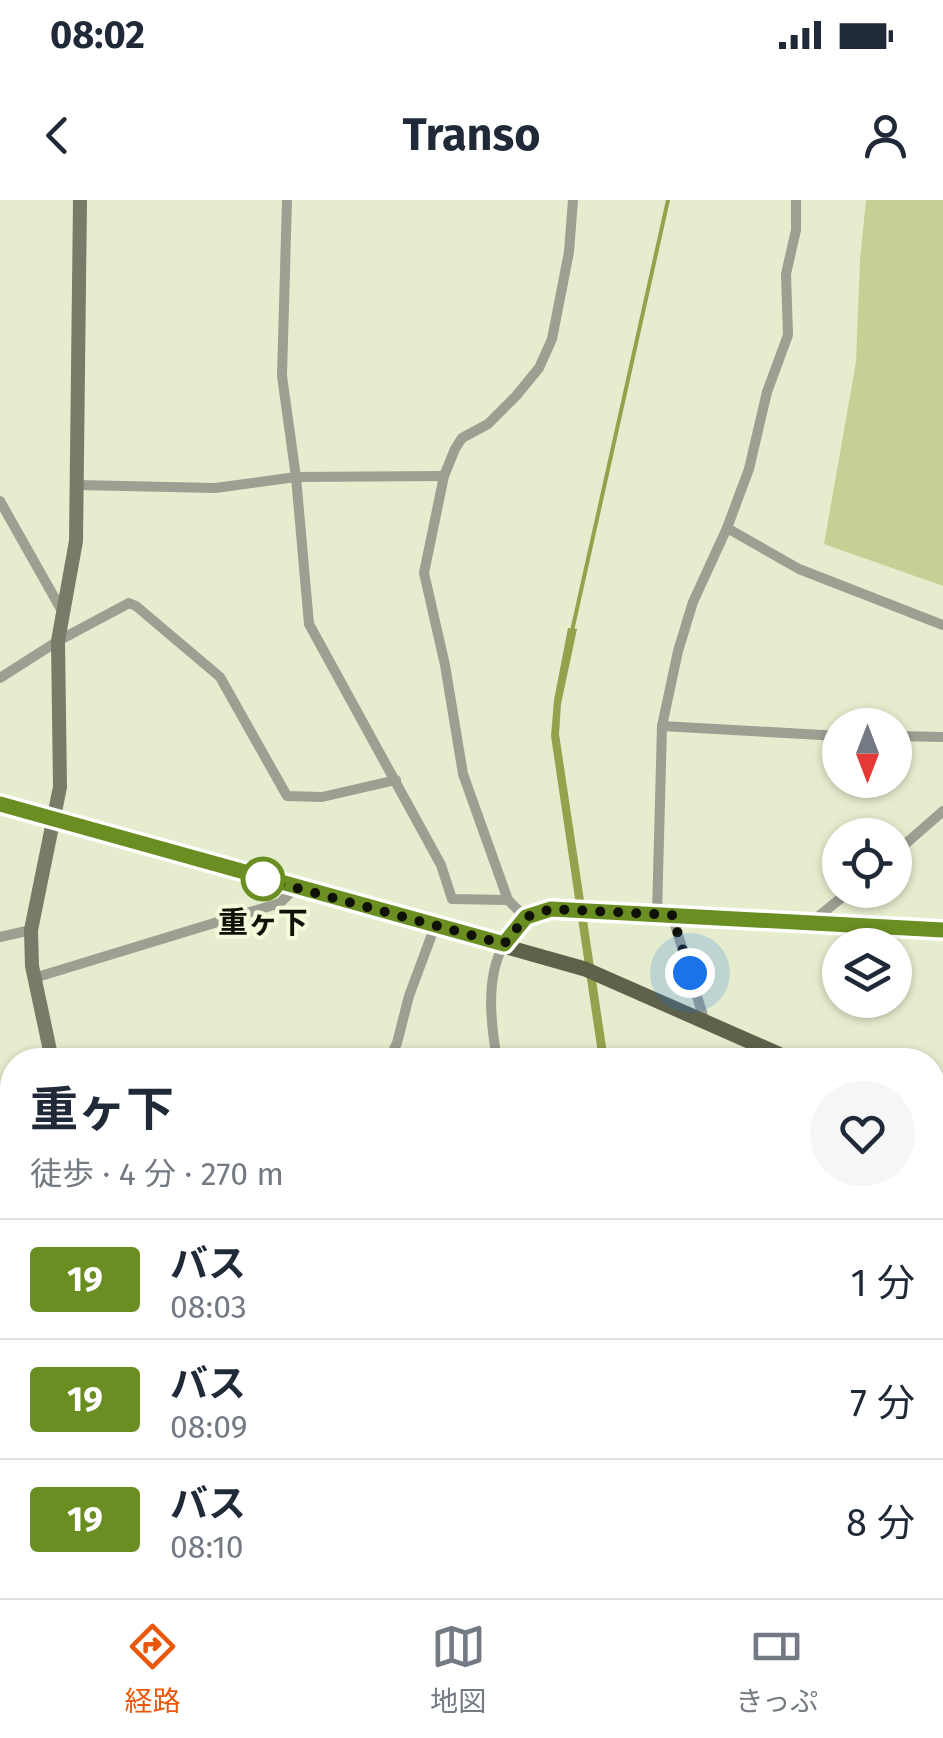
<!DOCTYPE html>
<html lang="ja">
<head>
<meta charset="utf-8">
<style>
	:root { --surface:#fff; --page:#f6f6f7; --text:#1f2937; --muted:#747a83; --line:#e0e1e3; --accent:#ea580c }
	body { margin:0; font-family:"Fira Sans","Noto Sans JP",sans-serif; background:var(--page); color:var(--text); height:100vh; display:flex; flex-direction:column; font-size:38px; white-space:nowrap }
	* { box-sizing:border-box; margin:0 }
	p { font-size:32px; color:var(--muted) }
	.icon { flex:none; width:55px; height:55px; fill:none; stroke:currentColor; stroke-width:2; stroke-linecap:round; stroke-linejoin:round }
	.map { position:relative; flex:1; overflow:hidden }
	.side { position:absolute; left:0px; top:848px; width:945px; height:552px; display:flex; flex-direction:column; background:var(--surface); border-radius:40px 40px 0 0; box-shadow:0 2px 8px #0004 }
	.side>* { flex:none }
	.badge { padding:0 20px; border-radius:8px; font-size:35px; line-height:65px }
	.needle { width:65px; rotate:180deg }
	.controls { position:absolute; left:822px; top:508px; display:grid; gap:20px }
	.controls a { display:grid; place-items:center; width:90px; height:90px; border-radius:50%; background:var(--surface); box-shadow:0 2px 8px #0004; font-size:50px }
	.you { position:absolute; width:50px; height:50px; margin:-25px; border:8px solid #fff; border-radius:50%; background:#1a73e8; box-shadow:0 0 0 15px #1a73e833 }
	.map>.badge { position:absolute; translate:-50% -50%; box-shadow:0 0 0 5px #fff }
	.round { display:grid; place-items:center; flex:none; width:105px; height:105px; border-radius:52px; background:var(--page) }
	.overview { display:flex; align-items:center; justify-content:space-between; height:170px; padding:0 30px }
	h1 { font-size:48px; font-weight:700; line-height:75px }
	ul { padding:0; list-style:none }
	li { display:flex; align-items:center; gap:30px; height:120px; padding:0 30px; border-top:2px solid var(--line) }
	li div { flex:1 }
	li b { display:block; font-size:38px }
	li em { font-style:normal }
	li .badge { min-width:110px; font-weight:700; text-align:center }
	.status { display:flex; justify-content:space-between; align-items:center; height:70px; padding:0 50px; background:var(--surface); direction:ltr }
	.status svg { height:28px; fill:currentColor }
	header { display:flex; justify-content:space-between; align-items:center; height:130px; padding:0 30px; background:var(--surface); font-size:45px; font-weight:700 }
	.menu { display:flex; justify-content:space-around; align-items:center; height:140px; border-top:2px solid var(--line); background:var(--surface); font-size:28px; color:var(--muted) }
	.menu a { display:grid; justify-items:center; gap:5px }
	.menu .active { color:var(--accent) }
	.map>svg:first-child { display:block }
	.green { fill:#c5d194 }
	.water { fill:#94a24e }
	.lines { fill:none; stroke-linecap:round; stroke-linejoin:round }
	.stream { stroke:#94a24e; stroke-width:4 }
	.street { stroke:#9c9f92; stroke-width:10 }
	.secondary { stroke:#777c69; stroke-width:14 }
	.primary { stroke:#5e624b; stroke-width:15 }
	.line-casing { stroke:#fff; stroke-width:22 }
	.line { stroke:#6b8e23; stroke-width:15 }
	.walk { stroke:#101208; stroke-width:10; stroke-dasharray:0 18 }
	.stop-dot { fill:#fff; stroke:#6b8e23; stroke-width:5 }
	.labels { text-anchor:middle; stroke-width:8; stroke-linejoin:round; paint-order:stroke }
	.stop-label { font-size:30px; font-weight:bold; fill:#101208; stroke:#f4fbdb }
</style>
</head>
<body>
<div class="status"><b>08:02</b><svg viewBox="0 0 49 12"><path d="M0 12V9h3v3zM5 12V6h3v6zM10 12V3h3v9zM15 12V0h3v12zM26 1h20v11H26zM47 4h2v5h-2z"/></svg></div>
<header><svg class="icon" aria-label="back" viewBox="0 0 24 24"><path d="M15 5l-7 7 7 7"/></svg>Transo<svg class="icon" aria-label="person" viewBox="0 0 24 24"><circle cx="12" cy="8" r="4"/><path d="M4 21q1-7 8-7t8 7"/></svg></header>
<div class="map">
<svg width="943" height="1398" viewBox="0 0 943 1398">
	<rect width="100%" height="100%" fill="#e6edce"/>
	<g class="green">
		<path d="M 866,0 L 943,0 L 943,386 L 824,344 L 856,162 L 860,60 Z"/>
		<path d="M 835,1388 L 889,1388 L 908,1398 L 820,1398 Z"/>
	</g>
	<path class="water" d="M 568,428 L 577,429 L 561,504 L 559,534 L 608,860 L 599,860 L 551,536 L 554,500 Z"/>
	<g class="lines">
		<g class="stream">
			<path d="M 572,431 L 668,0"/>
			<path d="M 932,1265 L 943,1275"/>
		</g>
		<g class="street">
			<path d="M 287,0 L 282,176 L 296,277 L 309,424 L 441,665 L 452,699 L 508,700"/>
			<path d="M 78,285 L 215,288 L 296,277 L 444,276"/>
			<path d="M 0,301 L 62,411"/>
			<path d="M 727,328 L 799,369 L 943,425"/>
			<path d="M 0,478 L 58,441 L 129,403 L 136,406 L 220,477 L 287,596 L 322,597 L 396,580"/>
			<path d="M 662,526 L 840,536"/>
			<path d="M 895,536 L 943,537"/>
			<path d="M 895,653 L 943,611"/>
			<path d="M 657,714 L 662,526 L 678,451 L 693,402 L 727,328 L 749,269 L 767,192 L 788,135 L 786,74 L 796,30 L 796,0"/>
			<path d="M 672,715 L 704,819"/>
			<path d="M 525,717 L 508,700 L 463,574 L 445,465 L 424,373 L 444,276 L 455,249 L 462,238 L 488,224 L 516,196 L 539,168 L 552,139 L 569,52 L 573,0"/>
			<path d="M 819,724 L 819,716 L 851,690"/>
			<path d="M 0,737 L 31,730"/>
			<path d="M 34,778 L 280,703 L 295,688"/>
			<path d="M 224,860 L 229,860"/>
			<path d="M 389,860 L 397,843 L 409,796 L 435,726"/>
			<path d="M 497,860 C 491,825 485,776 504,745"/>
			<path d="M 581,1388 L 586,1398"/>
			<path d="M 889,1388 L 908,1398"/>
			<path d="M 299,1398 L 322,1388"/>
			<path d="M 820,1398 L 835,1388"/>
		</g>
		<g class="secondary">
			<path d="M 505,744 L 525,717 L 551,709 L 943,730"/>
			<path d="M 52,860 L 32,766 L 31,730 L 60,587 L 58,441 L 76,341 L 80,0"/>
			<path d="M 0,1065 L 12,1063"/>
		</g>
		<g class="primary">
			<path d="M 0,604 L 585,769 L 792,860"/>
			<path d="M 932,924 L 943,929"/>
		</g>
	</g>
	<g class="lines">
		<defs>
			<path id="line" d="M 0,604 L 504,744 L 526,717 L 551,709 L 943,730"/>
		</defs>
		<use href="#line" class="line-casing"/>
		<use href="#line" class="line"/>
		<path class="walk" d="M 263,679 L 504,744 L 526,717 L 551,709 L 672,715 L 690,773"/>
	</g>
	<circle class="stop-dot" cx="263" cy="679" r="20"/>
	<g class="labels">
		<g class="stop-label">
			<text x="263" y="733">重ヶ下</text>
		</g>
	</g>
</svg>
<div class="controls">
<a><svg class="needle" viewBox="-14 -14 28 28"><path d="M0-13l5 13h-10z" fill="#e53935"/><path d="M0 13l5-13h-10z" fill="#747a83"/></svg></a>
<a><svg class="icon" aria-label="locate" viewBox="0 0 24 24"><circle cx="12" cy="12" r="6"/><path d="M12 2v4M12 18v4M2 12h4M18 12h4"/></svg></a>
<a><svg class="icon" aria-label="layers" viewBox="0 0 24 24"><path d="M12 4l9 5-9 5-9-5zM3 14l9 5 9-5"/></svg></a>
</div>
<div class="you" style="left:690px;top:773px"></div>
<section class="side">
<div class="overview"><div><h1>重ヶ下</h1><p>徒歩 · 4 分 · 270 m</p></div><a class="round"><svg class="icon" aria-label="heart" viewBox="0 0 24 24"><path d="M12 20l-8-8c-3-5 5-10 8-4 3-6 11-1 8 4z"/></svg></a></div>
<ul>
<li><span class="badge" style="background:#6b8e23;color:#fff">19</span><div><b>バス</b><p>08:03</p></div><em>1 分</em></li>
<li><span class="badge" style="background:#6b8e23;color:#fff">19</span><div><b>バス</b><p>08:09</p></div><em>7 分</em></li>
<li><span class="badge" style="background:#6b8e23;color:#fff">19</span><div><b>バス</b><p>08:10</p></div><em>8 分</em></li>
</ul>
</section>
</div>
<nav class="menu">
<a class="active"><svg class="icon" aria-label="directions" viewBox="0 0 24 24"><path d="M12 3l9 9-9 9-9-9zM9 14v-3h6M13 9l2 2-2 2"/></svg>経路</a>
<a><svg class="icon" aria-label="map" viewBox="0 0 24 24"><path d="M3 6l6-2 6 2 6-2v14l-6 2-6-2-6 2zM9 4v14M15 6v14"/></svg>地図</a>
<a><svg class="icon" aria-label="tickets" viewBox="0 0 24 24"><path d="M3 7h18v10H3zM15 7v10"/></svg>きっぷ</a>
</nav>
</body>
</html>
